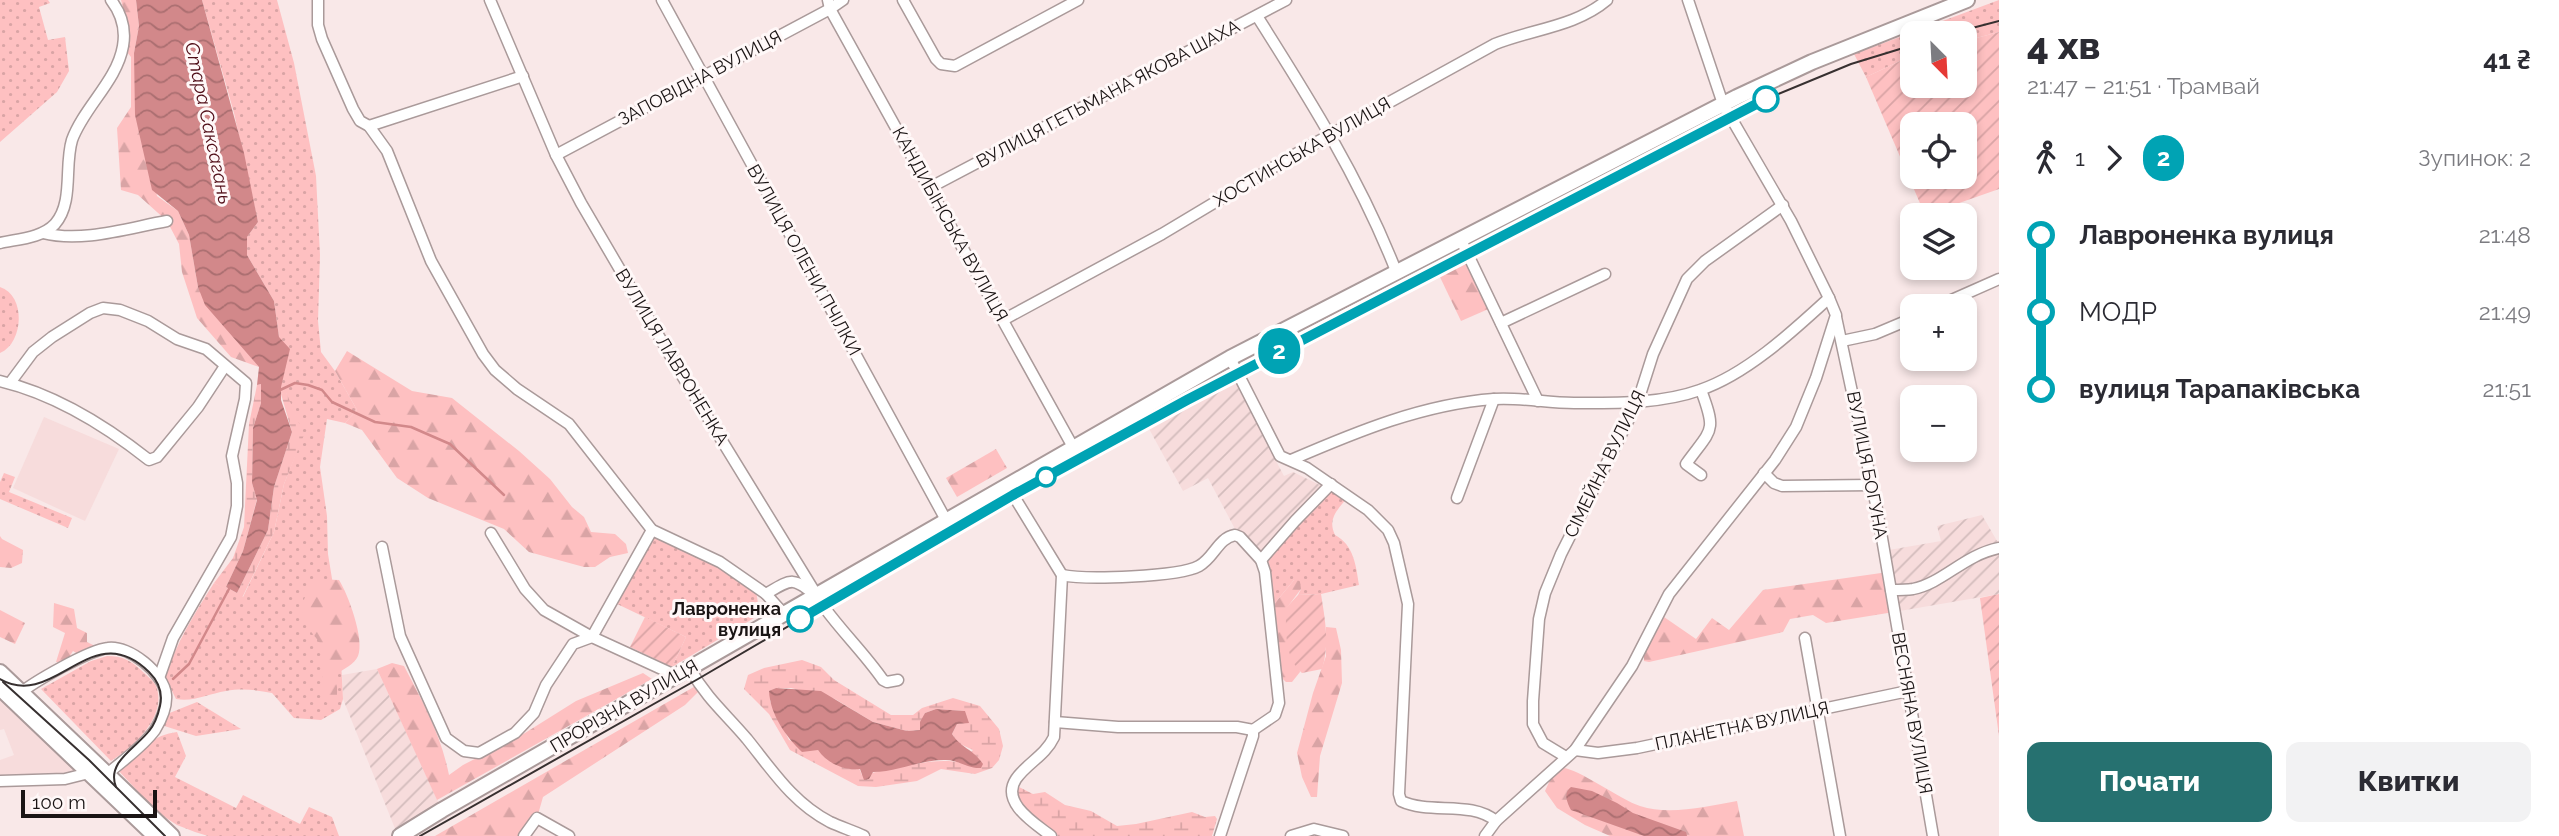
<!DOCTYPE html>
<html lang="uk">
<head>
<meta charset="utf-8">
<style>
	:root { --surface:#fff; --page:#f2f2f3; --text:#2b2b33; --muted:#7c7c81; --accent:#267170 }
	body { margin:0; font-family:Raleway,sans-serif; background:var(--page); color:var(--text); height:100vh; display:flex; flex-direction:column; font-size:26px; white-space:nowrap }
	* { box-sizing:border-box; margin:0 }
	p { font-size:23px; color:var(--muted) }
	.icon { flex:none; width:38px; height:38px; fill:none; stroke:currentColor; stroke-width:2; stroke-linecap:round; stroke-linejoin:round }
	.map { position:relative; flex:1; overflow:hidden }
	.panel { display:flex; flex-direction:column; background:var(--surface); width:560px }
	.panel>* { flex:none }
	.badge { padding:0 14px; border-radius:23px; font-size:24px; line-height:46px }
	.needle { width:46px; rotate:156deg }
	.controls { position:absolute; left:1900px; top:21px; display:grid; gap:14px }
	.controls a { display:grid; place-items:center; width:77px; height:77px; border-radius:14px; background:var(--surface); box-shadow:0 4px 10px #0003; font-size:35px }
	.scale { position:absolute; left:21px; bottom:18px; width:136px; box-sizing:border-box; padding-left:7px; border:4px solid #1a1414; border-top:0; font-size:19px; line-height:24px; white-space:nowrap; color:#1a1414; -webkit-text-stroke:5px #fff8f8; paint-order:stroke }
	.map>.badge { position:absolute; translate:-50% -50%; box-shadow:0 0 0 4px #fff }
	.legs { display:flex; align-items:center; gap:10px; height:77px; padding:0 28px; font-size:23px }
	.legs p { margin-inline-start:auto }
	.summary { display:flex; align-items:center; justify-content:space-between; height:119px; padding:0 28px }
	h1 { font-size:38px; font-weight:800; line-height:52px }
	.cta { display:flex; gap:14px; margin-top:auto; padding:14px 28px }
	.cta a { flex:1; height:80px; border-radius:14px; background:var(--accent); color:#fff; font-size:28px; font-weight:800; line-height:80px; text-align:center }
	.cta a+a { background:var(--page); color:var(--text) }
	ul { padding:0 28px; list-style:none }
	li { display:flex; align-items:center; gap:24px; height:77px; font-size:26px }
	li i { display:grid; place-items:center; width:10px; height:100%; margin:0 9px; background:currentColor }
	li i::after { content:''; width:18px; height:18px; margin:-9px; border:5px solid; border-radius:50%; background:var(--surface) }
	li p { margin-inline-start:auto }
	li:first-child i { background:linear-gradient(#0000 50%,currentColor 0) }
	li:last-child i { background:linear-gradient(currentColor 50%,#0000 0) }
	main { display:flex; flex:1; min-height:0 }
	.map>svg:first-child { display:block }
	.built { fill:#f7dcdc }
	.industrial { fill:url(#industrial-furrows) }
	.grass { fill:url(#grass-dots) }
	.forest { fill:url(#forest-firs) }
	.wetland { fill:url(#wetland-marsh); fill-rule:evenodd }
	.garden { fill:url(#garden-furrows); fill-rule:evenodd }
	.water { fill:url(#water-waves) }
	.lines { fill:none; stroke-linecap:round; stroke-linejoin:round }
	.stream { stroke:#d2888a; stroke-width:2.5 }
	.street-casing { stroke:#aa9a9a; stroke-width:13 }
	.secondary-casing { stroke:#aa9a9a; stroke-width:18 }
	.street { stroke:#fff; stroke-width:10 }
	.secondary { stroke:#fff; stroke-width:14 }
	.tram { stroke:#373030; stroke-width:2 }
	.line-1-casing { stroke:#fff; stroke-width:16 }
	.line-1 { stroke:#00a3b4; stroke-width:10 }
	.stop-1-dot { fill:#fff; stroke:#00a3b4; stroke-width:3.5 }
	.labels { text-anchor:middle; stroke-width:6; stroke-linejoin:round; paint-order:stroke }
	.street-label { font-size:18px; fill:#1a1414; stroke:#fff8f8 }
	.stop-label { font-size:18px; font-weight:bold; fill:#1a1414; stroke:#fff8f8; text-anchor:end }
	.water-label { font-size:19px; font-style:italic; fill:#4f0c16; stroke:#fff8f8 }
</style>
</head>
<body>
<main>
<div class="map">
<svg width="1999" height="836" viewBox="0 0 1999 836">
	<defs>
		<pattern id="industrial-furrows" width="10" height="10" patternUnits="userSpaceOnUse" patternTransform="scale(1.75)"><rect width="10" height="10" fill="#f7dcdc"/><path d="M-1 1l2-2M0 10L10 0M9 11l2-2" fill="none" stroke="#d3bcbc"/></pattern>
		<pattern id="grass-dots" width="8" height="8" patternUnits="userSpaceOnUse" patternTransform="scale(1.75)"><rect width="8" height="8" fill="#fec0c1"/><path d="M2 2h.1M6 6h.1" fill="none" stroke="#d9a4a5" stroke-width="1.8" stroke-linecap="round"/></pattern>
		<pattern id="forest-firs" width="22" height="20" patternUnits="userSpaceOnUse" patternTransform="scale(1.75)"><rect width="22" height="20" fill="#fec0c1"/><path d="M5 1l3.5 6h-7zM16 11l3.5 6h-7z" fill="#d9a4a5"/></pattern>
		<pattern id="wetland-marsh" width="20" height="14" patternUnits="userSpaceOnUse" patternTransform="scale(1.75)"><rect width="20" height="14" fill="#fec0c1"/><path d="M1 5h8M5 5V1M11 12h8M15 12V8" fill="none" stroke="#d9a4a5"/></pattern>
		<pattern id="garden-furrows" width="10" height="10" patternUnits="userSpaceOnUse" patternTransform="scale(1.75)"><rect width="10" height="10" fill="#fec0c1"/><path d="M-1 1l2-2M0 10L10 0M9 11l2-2" fill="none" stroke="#d9a4a5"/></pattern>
		<pattern id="water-waves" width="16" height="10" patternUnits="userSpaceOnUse" patternTransform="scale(1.75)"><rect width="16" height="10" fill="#d2888a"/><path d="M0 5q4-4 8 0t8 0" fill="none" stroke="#aa6e70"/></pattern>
	</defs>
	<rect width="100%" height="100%" fill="#f9e8e8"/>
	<g class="built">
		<path d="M 44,417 L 119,449 L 85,521 L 13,488 Z"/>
		<path d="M 0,688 L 90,774 L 0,781 L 0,760 L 14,755 L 4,729 L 0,730 Z"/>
	</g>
	<g class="industrial">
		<path d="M 1240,377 L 1280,456 L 1275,459 L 1284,476 L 1293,472 L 1322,486 L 1259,553 L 1235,529 L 1208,478 L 1183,491 L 1148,427 Z"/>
		<path d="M 1982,515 L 1997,541 L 1999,541 L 1999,594 L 1894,612 L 1883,551 L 1941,541 L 1937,526 Z"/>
		<path d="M 377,669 L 442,810 L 398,836 L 343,699 L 342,675 Z"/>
	</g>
	<g class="grass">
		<path d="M 0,0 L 48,0 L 50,3 L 39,7 L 48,40 L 65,37 L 69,71 L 57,92 L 0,142 Z"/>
		<path d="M 202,0 L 277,0 L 294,63 L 316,176 L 320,255 L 318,321 L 321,352 L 335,371 L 357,410 L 345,423 L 327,419 L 320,467 L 327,516 L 328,554 L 339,622 L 343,699 L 340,709 L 321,720 L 294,718 L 272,693 C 257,690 242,688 226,691 C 208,694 194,702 176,699 L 165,677 C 177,642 194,614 214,583 L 243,597 L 274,532 L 284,484 L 303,435 L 286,393 L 281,394 L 279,337 L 274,301 L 247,255 L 247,237 L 258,222 L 234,113 Z"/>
		<path d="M 1999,0 L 1999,32 L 1965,41 L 1965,33 L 1913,33 L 1913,55 L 1866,77 L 1854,54 Z"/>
		<path d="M 0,287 C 26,295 24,343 0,353 Z"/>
		<path d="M 4,473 L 15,477 L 9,492 L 72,518 L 68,528 L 0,499 L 0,482 Z"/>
		<path d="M 1331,484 L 1348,497 C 1338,509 1327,519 1335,535 C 1354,545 1356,566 1359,585 L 1321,594 L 1298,595 L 1301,589 L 1294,580 L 1270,609 L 1261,560 Z"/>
		<path d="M 652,530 L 755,587 C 757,598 761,609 754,618 L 672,667 L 686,637 L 613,602 Z"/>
		<path d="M 107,656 C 122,656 130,660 141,670 C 146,675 153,680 156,686 C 168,716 133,748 111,761 L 41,689 L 91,661 Z"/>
		<path d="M 197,702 L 241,729 L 196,736 L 158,724 L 162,716 Z"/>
		<path d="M 177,732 L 186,756 L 175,777 L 236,808 L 243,795 L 300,824 L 309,807 L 332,817 L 339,836 L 208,836 L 195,832 L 177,825 L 157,812 L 117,769 C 135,753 152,735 177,732 Z"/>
	</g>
	<g class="forest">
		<path d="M 121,0 L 136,0 L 139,26 L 134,53 L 157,196 L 178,211 L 189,235 L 198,287 L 259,367 L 231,357 L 197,318 L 182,272 L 179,244 L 167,221 L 138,195 L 121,190 L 117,128 L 131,107 L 131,57 L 122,46 L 125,16 Z"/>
		<path d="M 1470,259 L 1493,307 L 1461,321 L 1439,275 Z"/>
		<path d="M 347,351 L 412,391 L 452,398 L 519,451 L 550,479 L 572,507 L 584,517 L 591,532 L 615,534 L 626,544 L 628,553 L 610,557 L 595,567 L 584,567 L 529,552 L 504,529 L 428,498 L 397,478 L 362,430 L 345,423 L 357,410 L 335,371 Z"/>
		<path d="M 996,449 L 1007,468 L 957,497 L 946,478 Z"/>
		<path d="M 0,536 L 2,539 L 23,550 L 22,563 L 11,568 L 0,567 Z"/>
		<path d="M 1888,572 L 1894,612 L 1826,623 L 1813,615 L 1790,619 L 1783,632 L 1649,662 L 1644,661 L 1644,652 L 1664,617 L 1696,639 L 1712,618 L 1729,630 L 1763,590 Z"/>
		<path d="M 316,579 L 339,580 C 348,594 365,640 358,656 C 355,664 343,669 337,674 L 337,700 L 330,704 L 324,701 C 320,684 326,661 322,647 C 320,642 315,637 312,633 C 297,613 301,598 316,579 Z"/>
		<path d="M 1294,580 L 1300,581 L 1301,589 L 1286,609 L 1300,672 L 1292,682 L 1286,682 L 1274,671 L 1270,609 Z"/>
		<path d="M 54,603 L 74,609 L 77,628 L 87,633 L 87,642 L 95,646 L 91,651 L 81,656 L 73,651 L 66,662 L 56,662 L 65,633 L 53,627 Z"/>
		<path d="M 0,610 L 25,623 L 15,644 L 0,637 Z"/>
		<path d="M 1326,627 L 1336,628 L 1341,650 L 1342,683 L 1320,756 L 1317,797 L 1311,797 L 1302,777 L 1297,753 L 1313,693 L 1326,656 Z"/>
		<path d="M 392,663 L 404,666 C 423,702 441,735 449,775 L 463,765 L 525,733 L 576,701 L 643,673 L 652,679 L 437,800 L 377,669 Z"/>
		<path d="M 699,684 L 701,689 L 685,705 L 543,797 L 537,818 L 524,836 L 435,836 Z"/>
		<path d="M 1563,768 C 1577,768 1621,800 1640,806 C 1670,816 1707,806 1737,801 L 1744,836 L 1610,836 L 1585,825 L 1557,808 L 1545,791 L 1550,780 Z"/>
	</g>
	<g class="wetland">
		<path d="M 261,384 L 261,403 L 253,428 L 252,483 L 257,499 L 243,551 L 226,587 L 237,593 L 268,530 L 274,487 L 292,432 L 281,394 L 286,392 L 304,435 L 284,484 L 274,532 L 242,598 L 214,583 L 233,558 L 244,527 L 249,424 L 257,385 Z"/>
		<path d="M 802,660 L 821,667 L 834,680 L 891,715 L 913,715 L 922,708 L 953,698 L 980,706 L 999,729 L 1003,746 L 999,760 L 992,768 L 975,774 L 941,769 L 917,781 L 876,787 L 858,786 L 790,750 L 769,714 L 744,689 L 748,675 L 764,668 ZM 776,688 L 791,688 L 835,699 L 873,722 L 907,731 L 920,730 L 925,713 L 936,709 L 965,711 L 963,723 L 957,724 L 952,734 L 958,743 L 973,750 L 961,763 C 936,756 887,770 862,775 L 859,768 C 842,771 832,762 821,752 C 814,746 797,743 789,740 L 770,701 L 770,691 Z"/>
		<path d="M 1019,787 L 1033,794 L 1045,792 L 1065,805 L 1091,811 L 1117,826 L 1136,824 L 1192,812 L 1205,817 L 1215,816 L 1217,819 L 1212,836 L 1058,836 L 1026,812 L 1016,795 L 1016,788 Z"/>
	</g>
	<g class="garden">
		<path d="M 1999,32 L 1999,189 L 1925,215 L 1866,77 L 1913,55 L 1913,86 L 1965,86 L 1965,41 ZM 1913,124 L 1965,124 L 1965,177 L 1913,177 Z"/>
		<path d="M 1321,594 C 1325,619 1330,645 1322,669 L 1302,673 C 1284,657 1286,631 1286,608 L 1298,595 Z"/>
		<path d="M 1999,594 L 1999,736 L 1980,598 Z"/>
		<path d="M 645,617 L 686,637 L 672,667 L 630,647 Z"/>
	</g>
	<g class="water">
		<path d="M 136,0 L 202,0 L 244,153 L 258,222 L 247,237 L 247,255 L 274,301 L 279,337 L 290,349 L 281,387 L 281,400 L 292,432 L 274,487 L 268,530 L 237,593 L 226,587 L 243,551 L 257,500 L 252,483 L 253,428 L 261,403 L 261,384 L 257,385 L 259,367 L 205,305 L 198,287 L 189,235 L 178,211 L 152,190 L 135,115 L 134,53 L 139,26 Z"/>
		<path d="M 776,688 L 821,691 L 873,722 L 907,731 L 920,730 L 920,722 L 925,713 L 936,709 L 965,711 L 969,723 L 957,724 L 952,734 C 961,748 973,749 983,764 L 981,768 C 968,769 957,759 944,760 C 919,760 897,772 873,772 L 869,779 L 864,780 L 860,769 C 844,771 827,763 818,750 L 802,752 C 786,737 770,714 769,691 Z"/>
		<path d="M 1571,787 L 1592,791 L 1617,803 L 1633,813 L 1686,832 L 1687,836 L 1644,836 L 1571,810 C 1567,802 1563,793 1571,787 Z"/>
	</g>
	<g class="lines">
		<g class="stream">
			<path d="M 278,391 L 295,383 L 308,385 L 322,390 L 332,402 L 375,422 L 411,427 L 450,444 L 504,495"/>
			<path d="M 173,679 L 189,664 L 230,587"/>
		</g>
		<defs>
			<g id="street">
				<path d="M 318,0 L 318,25 L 322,39 L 353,109 L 360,121 L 369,126 L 387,151 L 431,261 L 483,354 L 495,370 L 517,389 L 569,424 L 652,530 L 720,562 L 766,594 C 791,579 793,576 816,596"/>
				<path d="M 490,0 L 556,155 L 581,203 L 681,374 L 824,607 C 843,633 865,654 883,680 L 887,682 L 898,680"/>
				<path d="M 662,0 L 946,520"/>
				<path d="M 828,0 L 830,9 L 1073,447"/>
				<path d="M 903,0 L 936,59 L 941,64 L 955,66 L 1078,0"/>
				<path d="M 1257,16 C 1309,98 1360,179 1396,271"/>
				<path d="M 369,126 L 523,76"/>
				<path d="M 556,155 L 830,9 L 843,0"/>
				<path d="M 929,188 L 1286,0"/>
				<path d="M 43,233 C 82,243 128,228 167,221"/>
				<path d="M 1460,238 L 1538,401"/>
				<path d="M 0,243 C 18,239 42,238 55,224 C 74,202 64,166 72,140 C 84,107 117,81 123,46 C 126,29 121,13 111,0"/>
				<path d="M 1938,306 L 1999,279"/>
				<path d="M 1836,317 L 1877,509 L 1933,836"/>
				<path d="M 1003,320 L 1162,234 L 1299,152 L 1495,44 C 1532,29 1575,27 1607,0"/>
				<path d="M 1501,323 L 1605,274"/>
				<path d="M 1842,341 L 1875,334 L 1913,318"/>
				<path d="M 1230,358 L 1280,456 L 1307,468 L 1368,510 L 1388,530 L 1394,543 L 1408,604 L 1399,794 L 1401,801 C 1431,815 1470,800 1496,821"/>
				<path d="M 0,381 C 55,394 105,425 149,460 L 157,457 L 162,451 L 198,407 L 225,366"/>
				<path d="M 10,383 L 33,352 L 52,337 L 90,313 L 103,308 L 120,310 L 148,321 L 177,339 L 206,349 L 246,383 L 245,399 L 232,456 L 237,483 L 237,506 L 231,537 L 173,638 L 159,678"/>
				<path d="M 1291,460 C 1356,432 1423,404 1494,399 C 1520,397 1547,403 1574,403 C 1615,403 1661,404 1700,390 C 1747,374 1793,331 1829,298"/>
				<path d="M 1764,473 L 1774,483 L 1782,486 L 1872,485"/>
				<path d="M 1701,475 L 1686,464 C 1712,428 1717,433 1701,390"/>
				<path d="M 1007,485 L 1062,575 L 1054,737 C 1045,756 1027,763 1016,779 C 1000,803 1036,824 1051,836"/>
				<path d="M 1457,498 L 1494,399"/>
				<path d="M 491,533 L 525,589 L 544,610 L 592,637 L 677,676"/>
				<path d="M 382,547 L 400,636 L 446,738 L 464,751 L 479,753 L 515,733 L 534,713 L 546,685 L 573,644 L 592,637 L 652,530"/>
				<path d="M 1261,560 L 1295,521 L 1331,484"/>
				<path d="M 1062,575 C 1085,580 1179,577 1199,566 C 1214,558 1218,538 1235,535 L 1240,537 L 1261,560 L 1265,572 L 1279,703 L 1275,715 L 1253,730"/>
				<path d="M 1891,590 C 1898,590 1906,590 1913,589 C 1943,583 1964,555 1999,548"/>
				<path d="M 766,594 L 784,614"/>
				<path d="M 1805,638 L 1840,836"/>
				<path d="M 690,669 C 708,700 725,713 747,739 C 772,770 793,803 830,822 C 841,827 853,831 864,836"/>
				<path d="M 18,695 C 33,682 89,650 108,648 C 129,645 164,673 166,695 C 167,707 161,720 155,730 C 141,749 120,762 104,777"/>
				<path d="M 1055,722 L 1118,727 L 1237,727 L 1253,730 L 1253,736 L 1220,836"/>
				<path d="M 1575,750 L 1598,753 L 1637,748 L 1908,691"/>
				<path d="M 1566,757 L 1543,743 L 1533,724 L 1533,701 L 1539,619 L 1545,593 L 1561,554 L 1638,401 L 1653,354 L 1687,279 L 1705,261 L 1783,205"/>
				<path d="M 0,781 L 65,779 L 93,772"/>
				<path d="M 524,836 L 537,818 L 569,836"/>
				<path d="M 1291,836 L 1314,829 L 1343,836"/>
				<path d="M 1485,836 L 1496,821 L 1575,750 L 1632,666 L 1669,594 L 1775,460 L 1796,427 L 1816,378 L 1836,315 L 1829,298 L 1791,221 L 1723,104 L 1688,0"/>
			</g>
			<g id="secondary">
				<path d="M 0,672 L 172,836"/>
				<path d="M 0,688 L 155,836"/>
				<path d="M 400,836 L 442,810 L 1230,358 L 1737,97 L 1812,62 L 1967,0"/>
			</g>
		</defs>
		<use href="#street" class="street-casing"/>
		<use href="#secondary" class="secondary-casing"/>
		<use href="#street" class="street"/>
		<use href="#secondary" class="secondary"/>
		<g class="tram">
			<path d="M 1953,33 L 1999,21"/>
			<path d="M 0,679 C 55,711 91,615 149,672 C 158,681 163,693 160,706 C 158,715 155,724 149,731 C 136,748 106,762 116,787"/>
			<path d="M 3,682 L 89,760 L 165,836"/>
			<path d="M 420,836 L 698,679 L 1013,495 L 1187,400 L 1766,99 L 1851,64 L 1913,45"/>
		</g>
	</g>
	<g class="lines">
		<defs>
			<path id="line-1" d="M 800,619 L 1013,495 L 1187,400 L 1766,99"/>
		</defs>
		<use href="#line-1" class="line-1-casing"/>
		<use href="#line-1" class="line-1"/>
	</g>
	<g class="stop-1-dot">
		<circle cx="1766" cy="99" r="12"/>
		<circle cx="1046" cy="477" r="9"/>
		<circle cx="800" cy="619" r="12"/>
	</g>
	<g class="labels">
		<g class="street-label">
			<text transform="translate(700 78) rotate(-28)" y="6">ЗАПОВІДНА ВУЛИЦЯ</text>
			<text transform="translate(1108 94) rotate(-28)" y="6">ВУЛИЦЯ ГЕТЬМАНА ЯКОВА ШАХА</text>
			<text transform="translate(1302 152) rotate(-30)" y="6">ХОСТИНСЬКА ВУЛИЦЯ</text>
			<text transform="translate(950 224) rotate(61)" y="6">КАНДИБІНСЬКА ВУЛИЦЯ</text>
			<text transform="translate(804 260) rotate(61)" y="6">ВУЛИЦЯ ОЛЕНИ ПЧІЛКИ</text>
			<text transform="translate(672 357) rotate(59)" y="6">ВУЛИЦЯ ЛАВРОНЕНКА</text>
			<text transform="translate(1605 464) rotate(-64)" y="6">СІМЕЙНА ВУЛИЦЯ</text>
			<text transform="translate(1867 465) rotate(79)" y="6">ВУЛИЦЯ БОГУНА</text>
			<text transform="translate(624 706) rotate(-30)" y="6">ПРОРІЗНА ВУЛИЦЯ</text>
			<text transform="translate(1912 713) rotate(80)" y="6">ВЕСНЯНА ВУЛИЦЯ</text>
			<text transform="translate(1742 726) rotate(-12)" y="6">ПЛАНЕТНА ВУЛИЦЯ</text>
		</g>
		<g class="stop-label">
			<text x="781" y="615">Лавроненка<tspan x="781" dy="21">вулиця</tspan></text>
		</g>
		<g class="water-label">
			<text transform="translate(209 123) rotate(78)" y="7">Стара Саксагань</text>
		</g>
	</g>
</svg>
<div class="controls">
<a><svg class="needle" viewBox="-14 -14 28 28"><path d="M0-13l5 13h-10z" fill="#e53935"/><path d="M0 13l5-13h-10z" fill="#7c7c81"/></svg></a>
<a><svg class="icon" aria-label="locate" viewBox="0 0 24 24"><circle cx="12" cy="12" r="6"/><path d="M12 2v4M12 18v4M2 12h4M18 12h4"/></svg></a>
<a><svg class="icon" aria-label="layers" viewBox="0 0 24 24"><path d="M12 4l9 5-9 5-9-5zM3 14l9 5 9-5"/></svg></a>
<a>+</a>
<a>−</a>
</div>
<div class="scale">100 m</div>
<b class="badge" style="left:1279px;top:351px;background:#00a3b4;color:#fff">2</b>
</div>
<section class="panel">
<div class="summary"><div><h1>4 хв</h1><p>21:47 – 21:51 · Трамвай</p></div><b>41 ₴</b></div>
<div class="legs"><svg class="icon" aria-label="walk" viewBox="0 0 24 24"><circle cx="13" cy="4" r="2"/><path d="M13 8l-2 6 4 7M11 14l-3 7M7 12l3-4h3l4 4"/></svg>1<svg class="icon" aria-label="forward" viewBox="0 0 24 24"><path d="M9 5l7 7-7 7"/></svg><b class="badge" style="background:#00a3b4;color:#fff">2</b><p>Зупинок: 2</p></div>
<ul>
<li><i style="color:#00a3b4"></i><b>Лавроненка вулиця</b><p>21:48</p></li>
<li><i style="color:#00a3b4"></i><span>МОДР</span><p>21:49</p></li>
<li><i style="color:#00a3b4"></i><b>вулиця Тарапаківська</b><p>21:51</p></li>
</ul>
<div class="cta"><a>Почати</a><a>Квитки</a></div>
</section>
</main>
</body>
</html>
